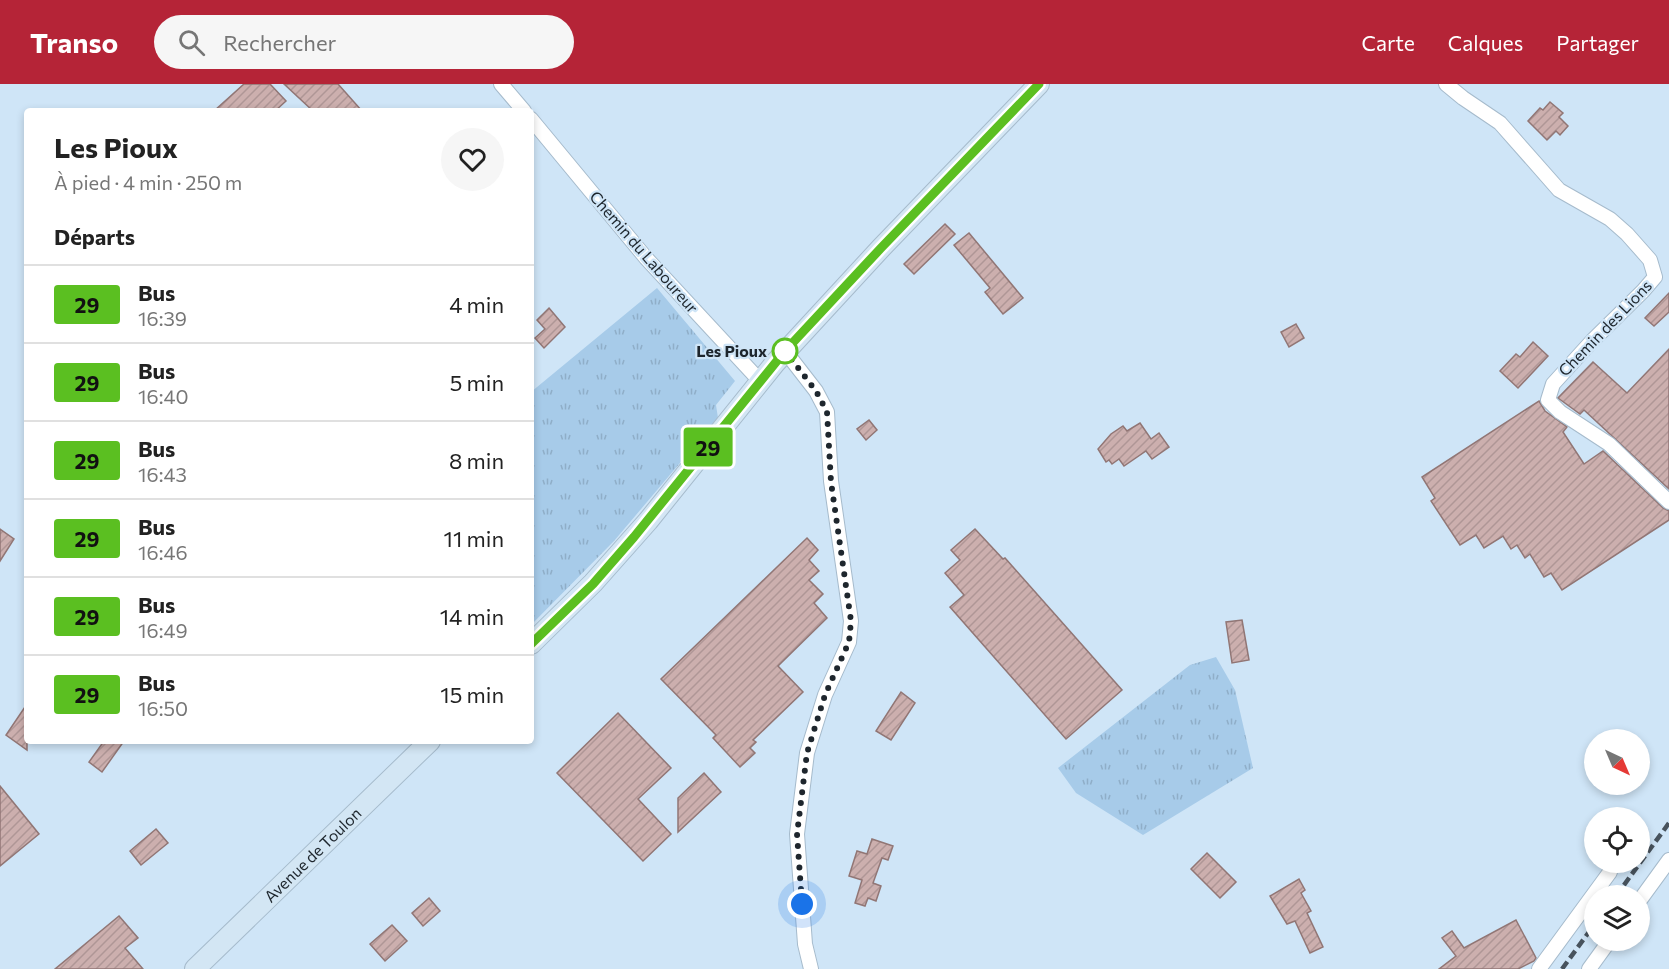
<!DOCTYPE html>
<html lang="fr">
<head>
<meta charset="utf-8">
<style>
	:root { --surface:#fff; --page:#f6f6f6; --text:#222; --muted:#767676; --line:#e0e0e0; --accent:#b52437 }
	body { margin:0; font-family:Commissioner,sans-serif; background:var(--page); color:var(--text); height:100vh; display:flex; flex-direction:column; font-size:22px; white-space:nowrap }
	* { box-sizing:border-box; margin:0 }
	p { font-size:20px; color:var(--muted) }
	.icon { flex:none; width:33px; height:33px; fill:none; stroke:currentColor; stroke-width:2; stroke-linecap:round; stroke-linejoin:round }
	.map { position:relative; flex:1; overflow:hidden }
	.details { position:absolute; left:24px; top:24px; width:510px; height:636px; display:flex; flex-direction:column; background:var(--surface); border-radius:6px; box-shadow:0 3px 9px #0003 }
	.details>* { flex:none }
	.badge { padding:0 12px; border-radius:4px; font-size:21px; line-height:39px }
	.needle { width:39px; rotate:136deg }
	.controls { position:absolute; left:1584px; top:645px; display:grid; gap:12px }
	.controls a { display:grid; place-items:center; width:66px; height:66px; border-radius:50%; background:var(--surface); box-shadow:0 3px 9px #0003; font-size:30px }
	.you { position:absolute; width:30px; height:30px; margin:-15px; border:4px solid #fff; border-radius:50%; background:#1a73e8; box-shadow:0 0 0 9px #1a73e833 }
	.map>.badge { position:absolute; translate:-50% -50%; box-shadow:0 0 0 3px #fff }
	h2 { padding:0 30px; font-size:22px; line-height:54px }
	.round { display:grid; place-items:center; flex:none; width:63px; height:63px; border-radius:32px; background:var(--page) }
	.summary { display:flex; align-items:center; justify-content:space-between; height:102px; padding:0 30px }
	h1 { font-size:28px; font-weight:700; line-height:45px }
	ul { padding:0; list-style:none }
	li { display:flex; align-items:center; gap:18px; height:78px; padding:0 30px; border-top:2px solid var(--line) }
	li div { flex:1 }
	li b { display:block; font-size:22px }
	li em { font-style:normal }
	li .badge { min-width:66px; font-weight:700; text-align:center }
	header { display:flex; align-items:center; gap:36px; box-sizing:border-box; height:84px; padding:0 30px; background:var(--accent); color:#fff }
	header strong { font-size:28px }
	nav { display:flex; gap:33px; margin-inline-start:auto; font-size:21px }
	.search { width:420px; height:54px; background:var(--page); display:flex; align-items:center; gap:15px; box-sizing:border-box; padding:0 21px; border-radius:33px; color:var(--muted); font-size:22px }
	.map>svg:first-child { display:block }
	.grass { fill:url(#grass-tufts) }
	.building { fill:url(#building-hatch); stroke:#917675; stroke-width:1.5 }
	.lines { fill:none; stroke-linecap:round; stroke-linejoin:round }
	.minor-casing { stroke:#a6bbcc; stroke-width:16 }
	.secondary-casing { stroke:#a6bbcc; stroke-width:22 }
	.minor { stroke:#fff; stroke-width:14 }
	.secondary { stroke:#d3e6f4; stroke-width:20 }
	.rail { stroke:#48535d; stroke-width:4.5; stroke-dasharray:9 4.5; stroke-linecap:butt }
	.line-casing { stroke:#fff; stroke-width:14 }
	.line { stroke:#5bbf21; stroke-width:9 }
	.walk { stroke:#1e262d; stroke-width:6; stroke-dasharray:0 10.8 }
	.stop-dot { fill:#fff; stroke:#5bbf21; stroke-width:3 }
	.labels { text-anchor:middle; stroke-width:4.5; stroke-linejoin:round; paint-order:stroke }
	.street-label { font-size:16px; fill:#1e262d; stroke:#cfe5f7 }
	.stop-label { font-size:16px; font-weight:bold; fill:#1e262d; stroke:#cfe5f7; text-anchor:end }
</style>
</head>
<body>
<header>
<strong>Transo</strong>
<div class="search"><svg class="icon" aria-label="search" viewBox="0 0 24 24"><circle cx="10" cy="10" r="6"/><path d="M15 15l6 6"/></svg>Rechercher</div>
<nav><a>Carte</a><a>Calques</a><a>Partager</a></nav>
</header>
<div class="map">
<svg width="1669" height="885" viewBox="0 0 1669 885">
	<defs>
		<pattern id="grass-tufts" width="24" height="20" patternUnits="userSpaceOnUse" patternTransform="scale(1.5)"><rect width="24" height="20" fill="#a7cbe9"/><path d="M3 7l-1-3M5 7V3M7 7l1-3M15 17l-1-3M17 17v-4M19 17l1-3" fill="none" stroke="#8faec8"/></pattern>
		<pattern id="building-hatch" width="6" height="6" patternUnits="userSpaceOnUse" patternTransform="scale(1.5)"><rect width="6" height="6" fill="#ccafae"/><path d="M-1 1l2-2M0 6l6-6M5 7l2-2" fill="none" stroke="#af9696"/></pattern>
	</defs>
	<rect width="100%" height="100%" fill="#cfe5f7"/>
	<g class="grass">
		<path d="M 657,204 L 735,297 L 716,321 L 718,334 L 614,457 L 531,541 L 531,308 Z"/>
		<path d="M 1216,573 L 1235,606 L 1253,684 L 1143,751 L 1076,709 L 1058,684 L 1190,581 Z"/>
	</g>
	<g class="building">
		<path d="M 244,0 L 270,0 L 286,17 L 275,27 L 214,27 Z"/>
		<path d="M 284,0 L 338,0 L 362,27 L 313,27 Z"/>
		<path d="M 1550,18 L 1563,29 L 1559,33 L 1568,42 L 1560,51 L 1556,47 L 1547,56 L 1528,37 L 1540,24 L 1543,26 Z"/>
		<path d="M 945,140 L 955,150 L 914,190 L 904,180 Z"/>
		<path d="M 969,149 L 1023,214 L 1003,230 L 985,208 L 990,204 L 954,161 Z"/>
		<path d="M 1669,209 L 1669,228 L 1654,242 L 1645,234 Z"/>
		<path d="M 549,224 L 565,243 L 544,264 L 535,254 L 545,245 L 537,236 Z"/>
		<path d="M 1296,240 L 1304,254 L 1289,263 L 1281,248 Z"/>
		<path d="M 1533,258 L 1548,272 L 1518,304 L 1500,287 L 1516,270 L 1520,273 Z"/>
		<path d="M 1669,265 L 1669,405 L 1584,326 L 1580,330 L 1558,314 L 1593,278 L 1627,309 Z"/>
		<path d="M 1539,317 L 1545,327 L 1567,343 L 1563,348 L 1584,380 L 1603,367 L 1663,424 L 1669,427 L 1669,436 L 1562,506 L 1551,489 L 1544,493 L 1530,470 L 1525,474 L 1517,461 L 1511,465 L 1503,452 L 1484,464 L 1476,451 L 1460,461 L 1431,417 L 1435,414 L 1422,393 Z"/>
		<path d="M 869,336 L 877,346 L 866,356 L 857,345 Z"/>
		<path d="M 1140,339 L 1151,355 L 1159,349 L 1169,363 L 1152,375 L 1146,367 L 1124,382 L 1119,375 L 1112,380 L 1109,376 L 1106,378 L 1098,365 L 1111,350 L 1123,342 L 1127,347 Z"/>
		<path d="M 0,445 L 14,455 L 0,477 Z"/>
		<path d="M 975,445 L 1003,475 L 1005,474 L 1122,606 L 1066,655 L 950,523 L 964,511 L 945,489 L 960,476 L 951,466 Z"/>
		<path d="M 807,454 L 818,466 L 809,476 L 819,487 L 809,496 L 823,510 L 814,519 L 827,534 L 778,582 L 803,608 L 753,656 L 756,658 L 750,664 L 755,669 L 740,683 L 713,654 L 716,651 L 661,595 Z"/>
		<path d="M 1242,536 L 1249,576 L 1232,579 L 1226,538 Z"/>
		<path d="M 901,608 L 915,619 L 891,656 L 876,647 Z"/>
		<path d="M 27,620 L 27,666 L 6,651 Z"/>
		<path d="M 618,629 L 671,684 L 638,715 L 671,750 L 643,777 L 557,689 Z"/>
		<path d="M 104,657 L 124,657 L 102,688 L 89,678 Z"/>
		<path d="M 704,689 L 721,708 L 678,748 L 678,714 Z"/>
		<path d="M 0,702 L 39,750 L 0,782 Z"/>
		<path d="M 156,745 L 168,759 L 141,781 L 130,767 Z"/>
		<path d="M 872,755 L 893,762 L 888,776 L 882,774 L 873,799 L 881,802 L 876,817 L 868,814 L 865,822 L 855,819 L 862,796 L 849,792 L 857,767 L 867,770 Z"/>
		<path d="M 1207,769 L 1236,798 L 1220,814 L 1191,785 Z"/>
		<path d="M 1299,795 L 1305,806 L 1301,809 L 1311,827 L 1307,829 L 1323,863 L 1310,869 L 1295,837 L 1287,840 L 1270,812 Z"/>
		<path d="M 429,814 L 440,827 L 423,842 L 412,829 Z"/>
		<path d="M 119,832 L 138,854 L 125,864 L 143,885 L 55,885 Z"/>
		<path d="M 1516,836 L 1536,874 L 1534,877 L 1518,885 L 1439,885 L 1456,872 L 1442,854 L 1452,847 L 1464,864 Z"/>
		<path d="M 392,841 L 407,857 L 385,877 L 370,860 Z"/>
	</g>
	<g class="lines">
		<defs>
			<g id="minor">
				<path d="M 501,0 L 524,27"/>
				<path d="M 1446,0 L 1463,14 L 1500,39 L 1559,106 L 1610,135 L 1627,150 L 1650,176 L 1655,193 L 1643,207 L 1592,257 L 1553,300 L 1548,316 L 1560,328 L 1609,360 L 1669,418"/>
				<path d="M 531,35 L 646,174 L 760,297"/>
				<path d="M 785,267 L 816,307 L 827,328 L 831,397 L 851,537 L 849,558 L 825,611 L 807,669 L 797,750 L 805,860 L 811,885"/>
				<path d="M 1640,816 L 1669,776"/>
				<path d="M 1539,885 L 1610,788"/>
				<path d="M 1589,885 L 1610,856"/>
			</g>
			<g id="secondary">
				<path d="M 531,560 L 593,499 L 648,437 L 775,279 L 881,164 L 1039,0"/>
				<path id="s1" d="M 195,885 L 430,657"/>
			</g>
		</defs>
		<use href="#minor" class="minor-casing"/>
		<use href="#secondary" class="secondary-casing"/>
		<use href="#minor" class="minor"/>
		<use href="#secondary" class="secondary"/>
		<g class="rail">
			<path d="M 1616,812 L 1669,739"/>
			<path d="M 1562,885 L 1594,841"/>
		</g>
	</g>
	<g class="lines">
		<defs>
			<path id="line" d="M 531,560 L 593,500 L 634,453 L 785,267 L 881,164 L 1039,0"/>
		</defs>
		<use href="#line" class="line-casing"/>
		<use href="#line" class="line"/>
		<path class="walk" d="M 785,267 L 816,307 L 827,328 L 831,398 L 851,537 L 849,558 L 825,611 L 807,669 L 797,750 L 802,820"/>
	</g>
	<circle class="stop-dot" cx="785" cy="267" r="12"/>
	<g class="labels">
		<g class="street-label">
			<text transform="translate(644 168) rotate(49)" y="6">Chemin du Laboureur</text>
			<text transform="translate(1605 244) rotate(-46)" y="6">Chemin des Lions</text>
			<text dy="6" stroke="none"><textPath href="#s1" startOffset="164">Avenue de Toulon</textPath></text>
		</g>
		<g class="stop-label">
			<text x="767" y="273">Les Pioux</text>
		</g>
	</g>
</svg>
<div class="controls">
<a><svg class="needle" viewBox="-14 -14 28 28"><path d="M0-13l5 13h-10z" fill="#e53935"/><path d="M0 13l5-13h-10z" fill="#767676"/></svg></a>
<a><svg class="icon" aria-label="locate" viewBox="0 0 24 24"><circle cx="12" cy="12" r="6"/><path d="M12 2v4M12 18v4M2 12h4M18 12h4"/></svg></a>
<a><svg class="icon" aria-label="layers" viewBox="0 0 24 24"><path d="M12 4l9 5-9 5-9-5zM3 14l9 5 9-5"/></svg></a>
</div>
<div class="you" style="left:802px;top:820px"></div>
<b class="badge" style="left:708px;top:363px;background:#5bbf21;color:#111">29</b>
<section class="details">
<div class="summary"><div><h1>Les Pioux</h1><p>À pied · 4 min · 250 m</p></div><a class="round"><svg class="icon" aria-label="heart" viewBox="0 0 24 24"><path d="M12 20l-8-8c-3-5 5-10 8-4 3-6 11-1 8 4z"/></svg></a></div>
<h2>Départs</h2>
<ul>
<li><span class="badge" style="background:#5bbf21;color:#111">29</span><div><b>Bus</b><p>16:39</p></div><em>4 min</em></li>
<li><span class="badge" style="background:#5bbf21;color:#111">29</span><div><b>Bus</b><p>16:40</p></div><em>5 min</em></li>
<li><span class="badge" style="background:#5bbf21;color:#111">29</span><div><b>Bus</b><p>16:43</p></div><em>8 min</em></li>
<li><span class="badge" style="background:#5bbf21;color:#111">29</span><div><b>Bus</b><p>16:46</p></div><em>11 min</em></li>
<li><span class="badge" style="background:#5bbf21;color:#111">29</span><div><b>Bus</b><p>16:49</p></div><em>14 min</em></li>
<li><span class="badge" style="background:#5bbf21;color:#111">29</span><div><b>Bus</b><p>16:50</p></div><em>15 min</em></li>
</ul>
</section>
</div>
</body>
</html>
